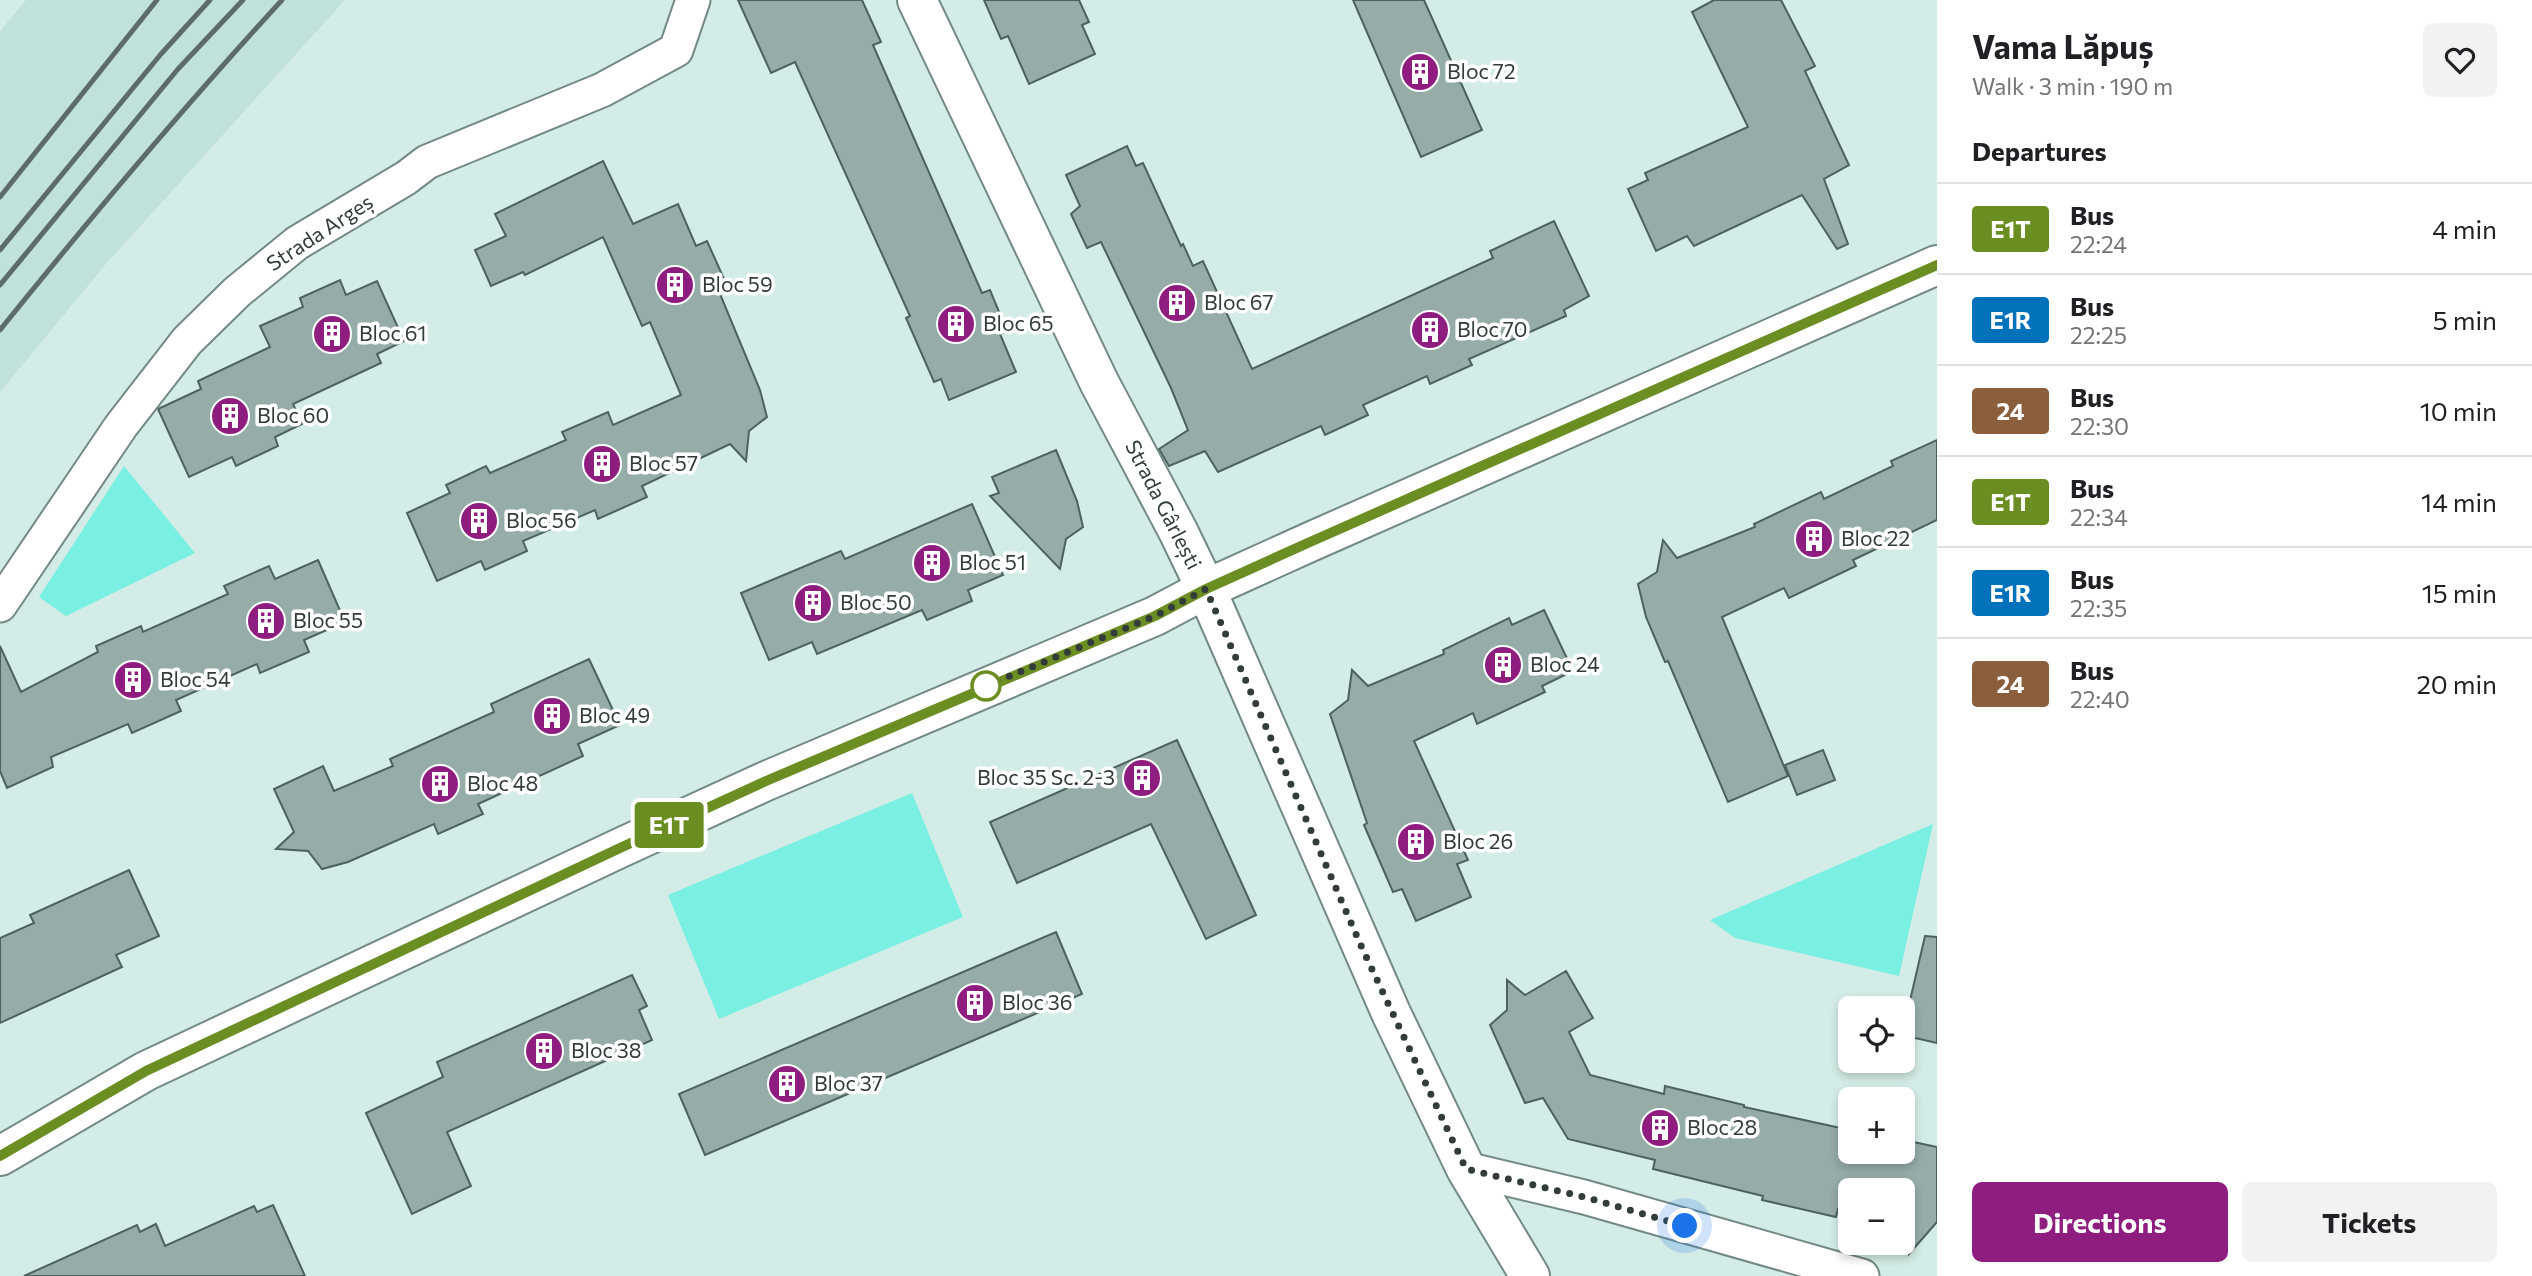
<!DOCTYPE html>
<html lang="en">
<head>
<meta charset="utf-8">
<style>
	:root { --surface:#fff; --page:#f2f2f2; --text:#202124; --muted:#757577; --line:#e0e0e0; --accent:#8e1d7f }
	body { margin:0; font-family:Commissioner,sans-serif; background:var(--page); color:var(--text); height:100vh; display:flex; flex-direction:column; font-size:26px; white-space:nowrap }
	* { box-sizing:border-box; margin:0 }
	p { font-size:23px; color:var(--muted) }
	.icon { flex:none; width:38px; height:38px; fill:none; stroke:currentColor; stroke-width:2; stroke-linecap:round; stroke-linejoin:round }
	.map { position:relative; flex:1; overflow:hidden }
	.drawer { display:flex; flex-direction:column; background:var(--surface); width:595px }
	.drawer>* { flex:none }
	.badge { padding:0 14px; border-radius:5px; font-size:24px; line-height:46px }
	.controls { position:absolute; left:1838px; top:996px; display:grid; gap:14px }
	.controls a { display:grid; place-items:center; width:77px; height:77px; border-radius:10px; background:var(--surface); box-shadow:0 4px 10px #0003; font-size:35px }
	.you { position:absolute; width:35px; height:35px; margin:-18px; border:5px solid #fff; border-radius:50%; background:#1a73e8; box-shadow:0 0 0 10px #1a73e833 }
	.map>.badge { position:absolute; translate:-50% -50%; box-shadow:0 0 0 4px #fff }
	h2 { padding:0 35px; font-size:26px; line-height:63px }
	.round { display:grid; place-items:center; flex:none; width:74px; height:74px; border-radius:10px; background:var(--page) }
	.head { display:flex; align-items:center; justify-content:space-between; height:119px; padding:0 35px }
	h1 { font-size:33px; font-weight:700; line-height:52px }
	.primary-button { display:flex; gap:14px; margin-top:auto; padding:14px 35px }
	.primary-button a { flex:1; height:80px; border-radius:10px; background:var(--accent); color:#fff; font-size:28px; font-weight:700; line-height:80px; text-align:center }
	.primary-button a+a { background:var(--page); color:var(--text) }
	ul { padding:0; list-style:none }
	li { display:flex; align-items:center; gap:21px; height:91px; padding:0 35px; border-top:2px solid var(--line) }
	li div { flex:1 }
	li b { display:block; font-size:26px }
	li em { font-style:normal }
	li .badge { min-width:77px; font-weight:700; text-align:center }
	main { display:flex; flex:1; min-height:0 }
	.map>svg:first-child { display:block }
	.built { fill:#c0e1dc }
	.green { fill:#79f0e1 }
	.building { fill:#96aca9; stroke:#4d625f; stroke-width:2 }
	.lines { fill:none; stroke-linecap:round; stroke-linejoin:round }
	.street-casing { stroke:#738985; stroke-width:37 }
	.secondary-casing { stroke:#738985; stroke-width:42 }
	.primary-casing { stroke:#738985; stroke-width:42 }
	.street { stroke:#fff; stroke-width:33 }
	.secondary { stroke:#fff; stroke-width:38 }
	.primary { stroke:#fff; stroke-width:38 }
	.rail { stroke:#5e6c69; stroke-width:5 }
	.line-casing { stroke:#fff; stroke-width:16 }
	.line { stroke:#6b8e23; stroke-width:10 }
	.walk { stroke:#323c3a; stroke-width:7; stroke-dasharray:0 12.6 }
	.stop-dot { fill:#fff; stroke:#6b8e23; stroke-width:3.5 }
	.labels { text-anchor:middle; stroke-width:7; stroke-linejoin:round; paint-order:stroke }
	.poi-label { font-size:21px; fill:#323c3a; stroke:#fff; text-anchor:start }
	.street-label { font-size:21px; fill:#323c3a; stroke:#fff }
</style>
</head>
<body>
<main>
<div class="map">
<svg width="1937" height="1276" viewBox="0 0 1937 1276">
	<rect width="100%" height="100%" fill="#d4ece7"/>
	<path class="built" d="M 26,0 L 345,0 L 106,264 L 0,392 L 0,31 Z"/>
	<g class="green">
		<path d="M 124,466 L 195,553 L 66,616 L 39,597 Z"/>
		<path d="M 912,793 L 963,917 L 719,1019 L 668,895 Z"/>
		<path d="M 1933,824 L 1899,976 L 1735,938 L 1710,920 Z"/>
	</g>
	<g class="building">
		<path d="M 738,0 L 862,0 L 881,42 L 873,45 L 982,293 L 990,290 L 1007,331 L 1000,334 L 1016,372 L 949,400 L 941,379 L 934,382 L 906,318 L 910,316 L 795,62 L 771,73 Z"/>
		<path d="M 984,0 L 1079,0 L 1089,22 L 1082,25 L 1095,54 L 1029,84 L 1008,36 L 1001,39 Z"/>
		<path d="M 1353,0 L 1424,0 L 1482,130 L 1421,157 Z"/>
		<path d="M 1714,0 L 1781,0 L 1815,66 L 1805,71 L 1849,165 L 1824,179 L 1848,244 L 1837,249 L 1802,195 L 1694,246 L 1687,236 L 1656,251 L 1628,189 L 1648,180 L 1645,173 L 1748,127 L 1692,12 Z"/>
		<path d="M 1127,146 L 1136,166 L 1143,163 L 1181,246 L 1183,244 L 1193,266 L 1203,261 L 1252,369 L 1493,258 L 1490,251 L 1554,221 L 1589,296 L 1564,310 L 1566,316 L 1469,359 L 1472,365 L 1430,384 L 1427,376 L 1363,405 L 1368,415 L 1325,435 L 1321,426 L 1218,472 L 1205,451 L 1169,466 L 1159,449 L 1188,430 L 1171,388 L 1101,242 L 1087,248 L 1071,214 L 1080,206 L 1066,175 Z"/>
		<path d="M 603,161 L 633,224 L 678,204 L 696,246 L 707,241 L 729,290 L 720,294 L 760,390 L 767,417 L 749,431 L 746,461 L 730,444 L 642,486 L 647,497 L 598,519 L 595,510 L 523,541 L 527,551 L 485,570 L 481,561 L 437,581 L 407,513 L 450,493 L 446,485 L 486,466 L 490,473 L 566,440 L 562,432 L 608,412 L 613,425 L 681,395 L 650,322 L 642,326 L 603,237 L 525,275 L 523,272 L 491,286 L 475,250 L 506,236 L 495,214 Z"/>
		<path d="M 340,280 L 346,295 L 377,281 L 404,341 L 377,354 L 381,363 L 293,404 L 302,424 L 275,437 L 278,446 L 236,466 L 232,457 L 189,477 L 158,409 L 201,389 L 198,381 L 270,347 L 260,326 L 303,307 L 300,298 Z"/>
		<path d="M 1937,440 L 1937,520 L 1853,560 L 1856,566 L 1789,598 L 1784,588 L 1722,617 L 1788,776 L 1728,802 L 1668,661 L 1665,662 L 1646,617 L 1638,584 L 1657,572 L 1663,540 L 1677,558 L 1755,527 L 1754,524 L 1821,492 L 1824,499 L 1893,466 L 1891,461 Z"/>
		<path d="M 1056,450 L 1077,501 L 1083,527 L 1066,539 L 1060,569 L 990,496 L 999,493 L 992,477 Z"/>
		<path d="M 972,504 L 1003,575 L 968,590 L 972,601 L 927,620 L 922,610 L 817,654 L 812,642 L 769,660 L 741,593 L 841,551 L 845,559 Z"/>
		<path d="M 318,560 L 345,622 L 304,640 L 309,652 L 260,673 L 257,664 L 176,700 L 181,711 L 132,733 L 128,724 L 51,757 L 53,767 L 7,788 L 0,771 L 0,646 L 21,692 L 98,652 L 96,646 L 141,626 L 143,632 L 228,594 L 224,586 L 269,566 L 275,579 Z"/>
		<path d="M 1544,610 L 1573,671 L 1542,686 L 1545,692 L 1477,724 L 1473,713 L 1414,741 L 1468,860 L 1457,864 L 1471,897 L 1416,921 L 1402,889 L 1393,892 L 1364,825 L 1367,823 L 1330,714 L 1348,700 L 1352,670 L 1368,686 L 1444,654 L 1443,650 L 1509,618 L 1512,625 Z"/>
		<path d="M 589,659 L 620,725 L 578,744 L 583,756 L 478,804 L 483,814 L 438,834 L 434,824 L 348,862 L 322,869 L 308,851 L 276,849 L 294,832 L 274,789 L 323,766 L 334,791 L 393,766 L 390,759 L 494,712 L 491,704 Z"/>
		<path d="M 1177,740 L 1256,915 L 1206,939 L 1151,824 L 1017,883 L 990,822 Z"/>
		<path d="M 1823,750 L 1835,780 L 1797,795 L 1785,765 Z"/>
		<path d="M 129,870 L 159,936 L 116,955 L 122,967 L 0,1023 L 0,938 L 34,923 L 30,915 Z"/>
		<path d="M 1056,932 L 1082,994 L 705,1155 L 679,1094 Z"/>
		<path d="M 1925,936 L 1937,937 L 1937,1043 L 1902,1035 Z"/>
		<path d="M 1566,971 L 1593,1018 L 1569,1032 L 1590,1075 L 1664,1094 L 1665,1086 L 1744,1105 L 1744,1107 L 1850,1130 L 1850,1152 L 1902,1152 L 1904,1140 L 1937,1147 L 1937,1222 L 1909,1254 L 1907,1230 L 1902,1229 L 1902,1190 L 1850,1190 L 1850,1212 L 1838,1209 L 1836,1217 L 1762,1200 L 1763,1196 L 1653,1169 L 1655,1160 L 1568,1139 L 1543,1098 L 1525,1103 L 1490,1025 L 1507,1010 L 1507,980 L 1525,995 Z"/>
		<path d="M 632,975 L 647,1006 L 639,1010 L 652,1040 L 447,1132 L 471,1186 L 412,1214 L 366,1113 L 443,1077 L 437,1062 Z"/>
		<path d="M 273,1205 L 305,1276 L 24,1276 L 137,1225 L 140,1232 L 156,1224 L 165,1246 L 254,1206 L 257,1212 Z"/>
	</g>
	<g class="lines">
		<defs>
			<g id="street">
				<path d="M 0,605 L 121,426 L 187,341 L 237,292 L 297,243 L 406,178 L 427,162 L 602,90 L 676,50 L 693,0"/>
				<path d="M 1466,1169 L 1584,1197 L 1862,1276"/>
			</g>
			<path id="secondary" d="M 917,0 L 1099,382 L 1178,531 L 1206,589 L 1391,1013 L 1466,1169 L 1530,1276"/>
			<path id="primary" d="M 0,1156 L 146,1071 L 620,848 L 766,781 L 1155,616 L 1206,589 L 1310,542 L 1937,265"/>
		</defs>
		<use href="#street" class="street-casing"/>
		<use href="#secondary" class="secondary-casing"/>
		<use href="#primary" class="primary-casing"/>
		<use href="#street" class="street"/>
		<use href="#secondary" class="secondary"/>
		<use href="#primary" class="primary"/>
		<g class="rail">
			<path d="M 0,197 L 157,0"/>
			<path d="M 0,250 L 161,54 L 210,0"/>
			<path d="M 0,285 L 178,69 L 243,0"/>
			<path d="M 0,330 C 91,217 184,107 282,0"/>
		</g>
	</g>
	<g class="lines">
		<defs>
			<path id="line" d="M 0,1156 L 146,1071 L 620,848 L 766,781 L 1155,616 L 1206,589 L 1310,542 L 1937,265"/>
		</defs>
		<use href="#line" class="line-casing"/>
		<use href="#line" class="line"/>
		<path class="walk" d="M 986,686 L 1155,616 L 1206,589 L 1362,948 L 1466,1169 L 1584,1197 L 1685,1226"/>
	</g>
	<defs>
		<symbol id="building-disc" viewBox="-11 -11 22 22"><circle r="9.5" fill="#8e1d7f" stroke="#fff"/><path d="M-4-6H4V6H1V3H-1V6H-4ZM-2.5-4.3h1.7v1.8h-1.7ZM.8-4.3h1.7v1.8H.8ZM-2.5-1h1.7V.8h-1.7ZM.8-1h1.7V.8H.8Z" fill="#fff"/></symbol>
	</defs>
	<g fill-rule="evenodd">
		<use href="#building-disc" x="1398" y="50" width="44" height="44"/>
		<use href="#building-disc" x="653" y="263" width="44" height="44"/>
		<use href="#building-disc" x="1155" y="281" width="44" height="44"/>
		<use href="#building-disc" x="934" y="302" width="44" height="44"/>
		<use href="#building-disc" x="1408" y="308" width="44" height="44"/>
		<use href="#building-disc" x="310" y="312" width="44" height="44"/>
		<use href="#building-disc" x="208" y="394" width="44" height="44"/>
		<use href="#building-disc" x="580" y="442" width="44" height="44"/>
		<use href="#building-disc" x="457" y="499" width="44" height="44"/>
		<use href="#building-disc" x="1792" y="517" width="44" height="44"/>
		<use href="#building-disc" x="910" y="541" width="44" height="44"/>
		<use href="#building-disc" x="791" y="581" width="44" height="44"/>
		<use href="#building-disc" x="244" y="599" width="44" height="44"/>
		<use href="#building-disc" x="1481" y="643" width="44" height="44"/>
		<use href="#building-disc" x="111" y="658" width="44" height="44"/>
		<use href="#building-disc" x="530" y="694" width="44" height="44"/>
		<use href="#building-disc" x="1120" y="756" width="44" height="44"/>
		<use href="#building-disc" x="418" y="762" width="44" height="44"/>
		<use href="#building-disc" x="1394" y="820" width="44" height="44"/>
		<use href="#building-disc" x="953" y="981" width="44" height="44"/>
		<use href="#building-disc" x="522" y="1029" width="44" height="44"/>
		<use href="#building-disc" x="765" y="1062" width="44" height="44"/>
		<use href="#building-disc" x="1638" y="1106" width="44" height="44"/>
	</g>
	<circle class="stop-dot" cx="986" cy="686" r="14"/>
	<g class="labels">
		<g class="poi-label">
			<text x="1447" y="79">Bloc 72</text>
			<text x="702" y="292">Bloc 59</text>
			<text x="1204" y="310">Bloc 67</text>
			<text x="983" y="331">Bloc 65</text>
			<text x="1457" y="337">Bloc 70</text>
			<text x="359" y="341">Bloc 61</text>
			<text x="257" y="423">Bloc 60</text>
			<text x="629" y="471">Bloc 57</text>
			<text x="506" y="528">Bloc 56</text>
			<text x="1841" y="546">Bloc 22</text>
			<text x="959" y="570">Bloc 51</text>
			<text x="840" y="610">Bloc 50</text>
			<text x="293" y="628">Bloc 55</text>
			<text x="1530" y="672">Bloc 24</text>
			<text x="160" y="687">Bloc 54</text>
			<text x="579" y="723">Bloc 49</text>
			<text x="1115" y="785" text-anchor="end">Bloc 35 Sc. 2-3</text>
			<text x="467" y="791">Bloc 48</text>
			<text x="1443" y="849">Bloc 26</text>
			<text x="1002" y="1010">Bloc 36</text>
			<text x="571" y="1058">Bloc 38</text>
			<text x="814" y="1091">Bloc 37</text>
			<text x="1687" y="1135">Bloc 28</text>
		</g>
		<g class="street-label">
			<text transform="translate(320 233) rotate(-33)" y="7">Strada Argeș</text>
			<text transform="translate(1163 505) rotate(63)" y="7">Strada Gârlești</text>
		</g>
	</g>
</svg>
<div class="controls">
<a><svg class="icon" aria-label="locate" viewBox="0 0 24 24"><circle cx="12" cy="12" r="6"/><path d="M12 2v4M12 18v4M2 12h4M18 12h4"/></svg></a>
<a>+</a>
<a>−</a>
</div>
<div class="you" style="left:1685px;top:1226px"></div>
<b class="badge" style="left:669px;top:825px;background:#6b8e23;color:#fff">E1T</b>
</div>
<section class="drawer">
<div class="head"><div><h1>Vama Lăpuș</h1><p>Walk · 3 min · 190 m</p></div><a class="round"><svg class="icon" aria-label="heart" viewBox="0 0 24 24"><path d="M12 20l-8-8c-3-5 5-10 8-4 3-6 11-1 8 4z"/></svg></a></div>
<h2>Departures</h2>
<ul>
<li><span class="badge" style="background:#6b8e23;color:#fff">E1T</span><div><b>Bus</b><p>22:24</p></div><em>4 min</em></li>
<li><span class="badge" style="background:#0072bc;color:#fff">E1R</span><div><b>Bus</b><p>22:25</p></div><em>5 min</em></li>
<li><span class="badge" style="background:#8b5e3c;color:#fff">24</span><div><b>Bus</b><p>22:30</p></div><em>10 min</em></li>
<li><span class="badge" style="background:#6b8e23;color:#fff">E1T</span><div><b>Bus</b><p>22:34</p></div><em>14 min</em></li>
<li><span class="badge" style="background:#0072bc;color:#fff">E1R</span><div><b>Bus</b><p>22:35</p></div><em>15 min</em></li>
<li><span class="badge" style="background:#8b5e3c;color:#fff">24</span><div><b>Bus</b><p>22:40</p></div><em>20 min</em></li>
</ul>
<div class="primary-button"><a>Directions</a><a>Tickets</a></div>
</section>
</main>
</body>
</html>
